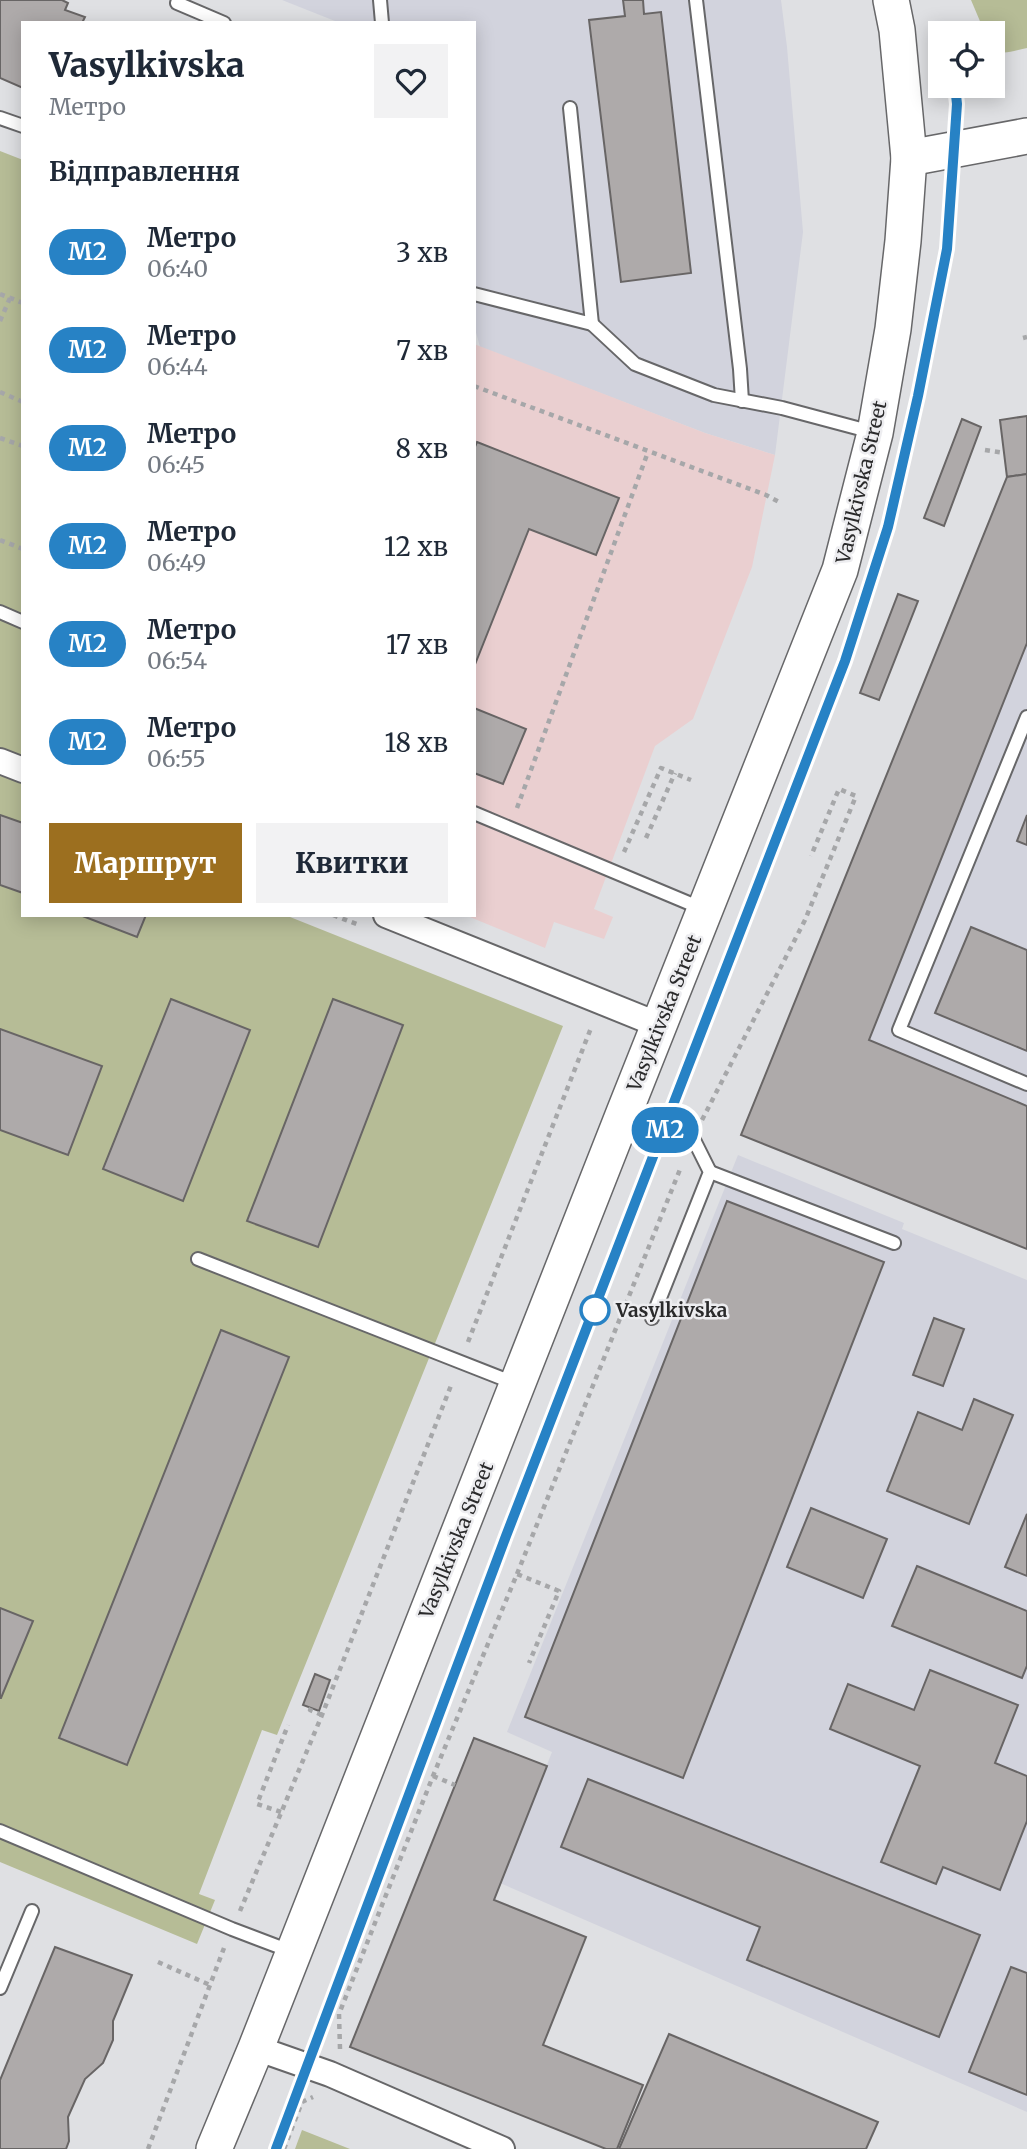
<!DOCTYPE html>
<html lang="uk">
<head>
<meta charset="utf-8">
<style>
	:root { --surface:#fff; --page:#f2f2f3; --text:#1f2937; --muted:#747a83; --accent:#9c6f1f }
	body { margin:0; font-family:Merriweather,serif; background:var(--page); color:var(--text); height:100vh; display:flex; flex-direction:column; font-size:26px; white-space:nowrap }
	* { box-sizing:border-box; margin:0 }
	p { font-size:23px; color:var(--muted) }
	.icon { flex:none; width:38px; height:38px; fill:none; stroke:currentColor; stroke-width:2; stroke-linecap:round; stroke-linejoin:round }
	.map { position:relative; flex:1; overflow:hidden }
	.sheet { position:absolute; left:21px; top:21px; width:455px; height:896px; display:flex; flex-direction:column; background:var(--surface); border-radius:0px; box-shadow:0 4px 18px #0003 }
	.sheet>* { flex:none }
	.badge { padding:0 14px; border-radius:23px; font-size:24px; line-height:46px }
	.controls { position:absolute; left:928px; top:21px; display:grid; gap:14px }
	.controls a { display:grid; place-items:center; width:77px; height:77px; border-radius:0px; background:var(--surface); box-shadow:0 4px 18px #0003; font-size:35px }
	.map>.badge { position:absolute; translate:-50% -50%; box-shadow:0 0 0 4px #fff }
	h2 { padding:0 28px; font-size:26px; line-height:63px }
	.round { display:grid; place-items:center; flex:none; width:74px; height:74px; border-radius:0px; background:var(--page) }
	.overview { display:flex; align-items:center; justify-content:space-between; height:119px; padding:0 28px }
	h1 { font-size:33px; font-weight:800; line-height:52px }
	.cta { display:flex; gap:14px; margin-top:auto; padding:14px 28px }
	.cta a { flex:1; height:80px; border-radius:0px; background:var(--accent); color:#fff; font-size:28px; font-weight:800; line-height:80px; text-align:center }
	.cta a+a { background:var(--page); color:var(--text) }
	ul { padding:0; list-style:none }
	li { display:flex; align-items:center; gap:21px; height:98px; padding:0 28px }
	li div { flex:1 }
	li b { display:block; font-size:26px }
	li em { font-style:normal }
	li .badge { min-width:77px; font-weight:700; text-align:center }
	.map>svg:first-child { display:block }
	.built { fill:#d2d3dd }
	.medical { fill:#eacfd0 }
	.green { fill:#b6bc96 }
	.building { fill:#aeaaaa; stroke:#686565; stroke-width:2 }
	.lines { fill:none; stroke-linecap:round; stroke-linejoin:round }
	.lane-casing { stroke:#676769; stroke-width:16 }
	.street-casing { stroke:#676769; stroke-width:28 }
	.secondary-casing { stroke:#676769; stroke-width:38 }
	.path { stroke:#a6a7a9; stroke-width:4.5; stroke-dasharray:5 5; stroke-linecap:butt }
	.lane { stroke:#fff; stroke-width:12 }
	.street { stroke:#fff; stroke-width:24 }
	.secondary { stroke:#fff; stroke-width:35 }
	.line-casing { stroke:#fff; stroke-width:16 }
	.line { stroke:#2782c5; stroke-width:10 }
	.stop-dot { fill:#fff; stroke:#2782c5; stroke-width:3.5 }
	.labels { text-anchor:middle; stroke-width:5; stroke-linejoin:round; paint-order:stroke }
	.street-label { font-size:19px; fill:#2a2a2b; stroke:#ededf0 }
	.stop-label { font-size:19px; font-weight:bold; fill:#2a2a2b; stroke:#ededf0; text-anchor:start }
</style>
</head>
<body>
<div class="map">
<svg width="1027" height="2149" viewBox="0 0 1027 2149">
	<rect width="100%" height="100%" fill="#dfe0e3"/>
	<g class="built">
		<path d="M 282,0 L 781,0 L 787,47 L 803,232 L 775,455 L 705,433 L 480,347 L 474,325 L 474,23 L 340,23 Z"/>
		<path d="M 1027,643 L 1027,1106 L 869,1040 Z"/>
		<path d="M 738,1155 L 904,1223 L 902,1229 L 1027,1280 L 1027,2112 L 500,1883 L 552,1752 L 507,1732 Z"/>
	</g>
	<path class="medical" d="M 474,344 L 705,433 L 775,455 L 752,567 L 693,719 L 655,746 L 594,909 L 613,917 L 604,939 L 554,922 L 545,948 L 465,915 L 474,915 Z"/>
	<g class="green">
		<path d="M 971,0 L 1027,0 L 1027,48 C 1007,52 992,61 992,33 L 985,33 Z"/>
		<path d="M 0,151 L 23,160 L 23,915 L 285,915 L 563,1026 L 277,1735 L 262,1730 L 199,1894 L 215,1900 L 197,1944 L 0,1862 Z"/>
		<path d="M 302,2130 L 350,2149 L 295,2149 Z"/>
	</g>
	<g class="building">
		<path d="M 0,0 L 62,0 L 68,3 L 65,10 L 85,17 L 82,23 L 23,23 L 23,88 L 0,78 Z"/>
		<path d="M 623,0 L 643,0 L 644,14 L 661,12 L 691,273 L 621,282 L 589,20 L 625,16 Z"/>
		<path d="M 1027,416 L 1027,474 L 1007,477 L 1000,420 Z"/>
		<path d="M 962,419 L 981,427 L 944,526 L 924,518 Z"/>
		<path d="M 477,442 L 619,498 L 596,555 L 529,529 L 474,667 L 474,449 Z"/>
		<path d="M 1027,474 L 1027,643 L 869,1040 L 1027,1106 L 1027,1249 L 741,1135 L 1007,477 Z"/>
		<path d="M 898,594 L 918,601 L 879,700 L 860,693 Z"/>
		<path d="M 474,708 L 526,729 L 503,784 L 474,773 Z"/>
		<path d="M 0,815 L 23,823 L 23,893 L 0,885 Z"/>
		<path d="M 1027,815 L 1027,845 L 1017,841 Z"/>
		<path d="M 80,915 L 146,915 L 137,937 Z"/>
		<path d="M 971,927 L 1027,950 L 1027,1051 L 935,1013 Z"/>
		<path d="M 171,999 L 250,1030 L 183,1201 L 103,1169 Z"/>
		<path d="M 333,999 L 403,1025 L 318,1247 L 247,1221 Z"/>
		<path d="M 0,1029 L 102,1066 L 68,1155 L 0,1130 Z"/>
		<path d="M 727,1201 L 884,1262 L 683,1778 L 525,1717 Z"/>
		<path d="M 934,1318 L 964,1329 L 943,1386 L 913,1375 Z"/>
		<path d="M 221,1330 L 289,1357 L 127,1765 L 59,1738 Z"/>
		<path d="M 974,1399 L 1013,1415 L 969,1524 L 887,1491 L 918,1412 L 962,1430 Z"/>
		<path d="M 811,1508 L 887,1539 L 863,1598 L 787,1567 Z"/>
		<path d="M 1027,1514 L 1027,1576 L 1005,1567 Z"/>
		<path d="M 917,1566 L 1027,1611 L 1027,1666 L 1022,1678 L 892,1626 Z"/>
		<path d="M 0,1608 L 33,1621 L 1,1698 L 0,1698 Z"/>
		<path d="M 930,1670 L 1018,1705 L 995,1763 L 1027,1776 L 1027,1821 L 1000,1890 L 943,1867 L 936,1884 L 881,1862 L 920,1766 L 830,1729 L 848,1684 L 914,1710 Z"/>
		<path d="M 315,1674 L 330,1680 L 319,1711 L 303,1705 Z"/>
		<path d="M 474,1738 L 547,1766 L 494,1900 L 586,1937 L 543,2045 L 643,2085 L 617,2149 L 606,2149 L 350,2047 Z"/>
		<path d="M 588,1779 L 980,1935 L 939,2037 L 747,1960 L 760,1927 L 561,1847 Z"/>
		<path d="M 55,1947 L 132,1975 L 113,2021 L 113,2040 L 103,2063 L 85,2079 L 68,2117 L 69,2141 L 66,2149 L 0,2149 L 0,2080 Z"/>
		<path d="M 1011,1967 L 1027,1973 L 1027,2095 L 969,2072 Z"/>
		<path d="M 669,2034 L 878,2122 L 866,2149 L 619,2149 Z"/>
	</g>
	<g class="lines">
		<defs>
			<g id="lane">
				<path d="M 380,0 L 382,23"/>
				<path d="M 696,0 L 740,369 L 742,401"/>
				<path d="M 177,3 L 224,23"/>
				<path d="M 0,118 L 23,126"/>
				<path d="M 474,294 L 592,324 L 570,108"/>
				<path d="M 592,324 L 635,364 L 714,395 L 782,408 L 872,432"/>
				<path d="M 0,612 L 23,622"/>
				<path d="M 1027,717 L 899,1030 L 1027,1084"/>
				<path d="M 474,813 L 703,909"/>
				<path d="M 628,1114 L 693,1138 L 710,1172 L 652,1318"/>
				<path d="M 710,1172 L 894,1243"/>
				<path d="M 198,1259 L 514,1383"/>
				<path d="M 0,1831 L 232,1929 L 290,1951"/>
				<path d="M 0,1988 L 32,1911"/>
			</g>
			<g id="street">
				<path d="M 0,761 L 23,770"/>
				<path d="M 386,915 L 659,1025"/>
				<path d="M 256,2048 L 330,2074 L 502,2149"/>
			</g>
			<g id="secondary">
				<path d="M 909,158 L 1027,136"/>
				<path d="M 214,2149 L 256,2048 L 624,1113 L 840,570 L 875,433 L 893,329 L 903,241 L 909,158 L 897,30 L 891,0"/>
			</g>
		</defs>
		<use href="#lane" class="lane-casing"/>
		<use href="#street" class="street-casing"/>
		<use href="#secondary" class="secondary-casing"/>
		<g class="path">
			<path d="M 0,294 L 23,303"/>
			<path d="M 0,321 L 10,298"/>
			<path d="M 1023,338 L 1027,337"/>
			<path d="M 474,386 L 766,495 L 781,503"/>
			<path d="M 0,392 L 23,402"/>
			<path d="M 0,438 L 23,446"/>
			<path d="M 985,450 L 1004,453"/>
			<path d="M 0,540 L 23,549"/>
			<path d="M 517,808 L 648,452"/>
			<path d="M 646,838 L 675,773"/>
			<path d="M 624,852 L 661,768 L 691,780"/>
			<path d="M 333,915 L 359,925"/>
			<path d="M 702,1120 L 805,920 L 856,796 L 839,789 L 811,856"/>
			<path d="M 468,1342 L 591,1028"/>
			<path d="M 517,1574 L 681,1167"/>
			<path d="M 311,1708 L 310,1710 L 322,1715"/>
			<path d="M 433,1776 L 455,1785"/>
			<path d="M 281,1812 L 257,1804 L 288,1725"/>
			<path d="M 240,1911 L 322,1715 L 452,1383"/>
			<path d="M 158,1962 L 210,1985"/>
			<path d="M 340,2049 L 339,2014 L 433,1776 L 517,1574 L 559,1591 L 529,1663"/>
			<path d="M 148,2149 L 224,1948"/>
			<path d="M 284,2149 L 302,2102 L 313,2097"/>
		</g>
		<use href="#lane" class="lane"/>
		<use href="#street" class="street"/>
		<use href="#secondary" class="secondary"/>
	</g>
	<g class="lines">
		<defs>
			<path id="line" d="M 276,2149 L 506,1536 L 845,661 L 888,527 L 918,396 L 947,249 L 957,104 L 955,86"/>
		</defs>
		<use href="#line" class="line-casing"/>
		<use href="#line" class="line"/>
	</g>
	<circle class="stop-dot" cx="595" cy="1310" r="14"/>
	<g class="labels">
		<g class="street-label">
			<text transform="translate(861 482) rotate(-77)" y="7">Vasylkivska Street</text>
			<text transform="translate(664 1013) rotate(-68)" y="7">Vasylkivska Street</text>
			<text transform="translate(456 1540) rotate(-68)" y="7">Vasylkivska Street</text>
		</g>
		<g class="stop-label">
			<text x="616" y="1317">Vasylkivska</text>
		</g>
	</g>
</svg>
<div class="controls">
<a><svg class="icon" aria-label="locate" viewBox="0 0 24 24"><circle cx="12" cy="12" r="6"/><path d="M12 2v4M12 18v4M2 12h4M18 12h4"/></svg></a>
</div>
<b class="badge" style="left:665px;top:1130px;background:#2782c5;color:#fff">M2</b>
<section class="sheet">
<div class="overview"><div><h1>Vasylkivska</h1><p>Метро</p></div><a class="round"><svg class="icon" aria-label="heart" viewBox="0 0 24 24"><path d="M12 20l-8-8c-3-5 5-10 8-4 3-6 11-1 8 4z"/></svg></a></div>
<h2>Відправлення</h2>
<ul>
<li><span class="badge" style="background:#2782c5;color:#fff">M2</span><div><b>Метро</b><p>06:40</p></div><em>3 хв</em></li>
<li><span class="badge" style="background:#2782c5;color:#fff">M2</span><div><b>Метро</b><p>06:44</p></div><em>7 хв</em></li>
<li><span class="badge" style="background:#2782c5;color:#fff">M2</span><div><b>Метро</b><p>06:45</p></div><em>8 хв</em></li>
<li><span class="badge" style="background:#2782c5;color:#fff">M2</span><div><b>Метро</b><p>06:49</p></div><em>12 хв</em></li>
<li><span class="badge" style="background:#2782c5;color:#fff">M2</span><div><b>Метро</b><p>06:54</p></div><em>17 хв</em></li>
<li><span class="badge" style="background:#2782c5;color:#fff">M2</span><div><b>Метро</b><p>06:55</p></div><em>18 хв</em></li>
</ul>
<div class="cta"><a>Маршрут</a><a>Квитки</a></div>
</section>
</div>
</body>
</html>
